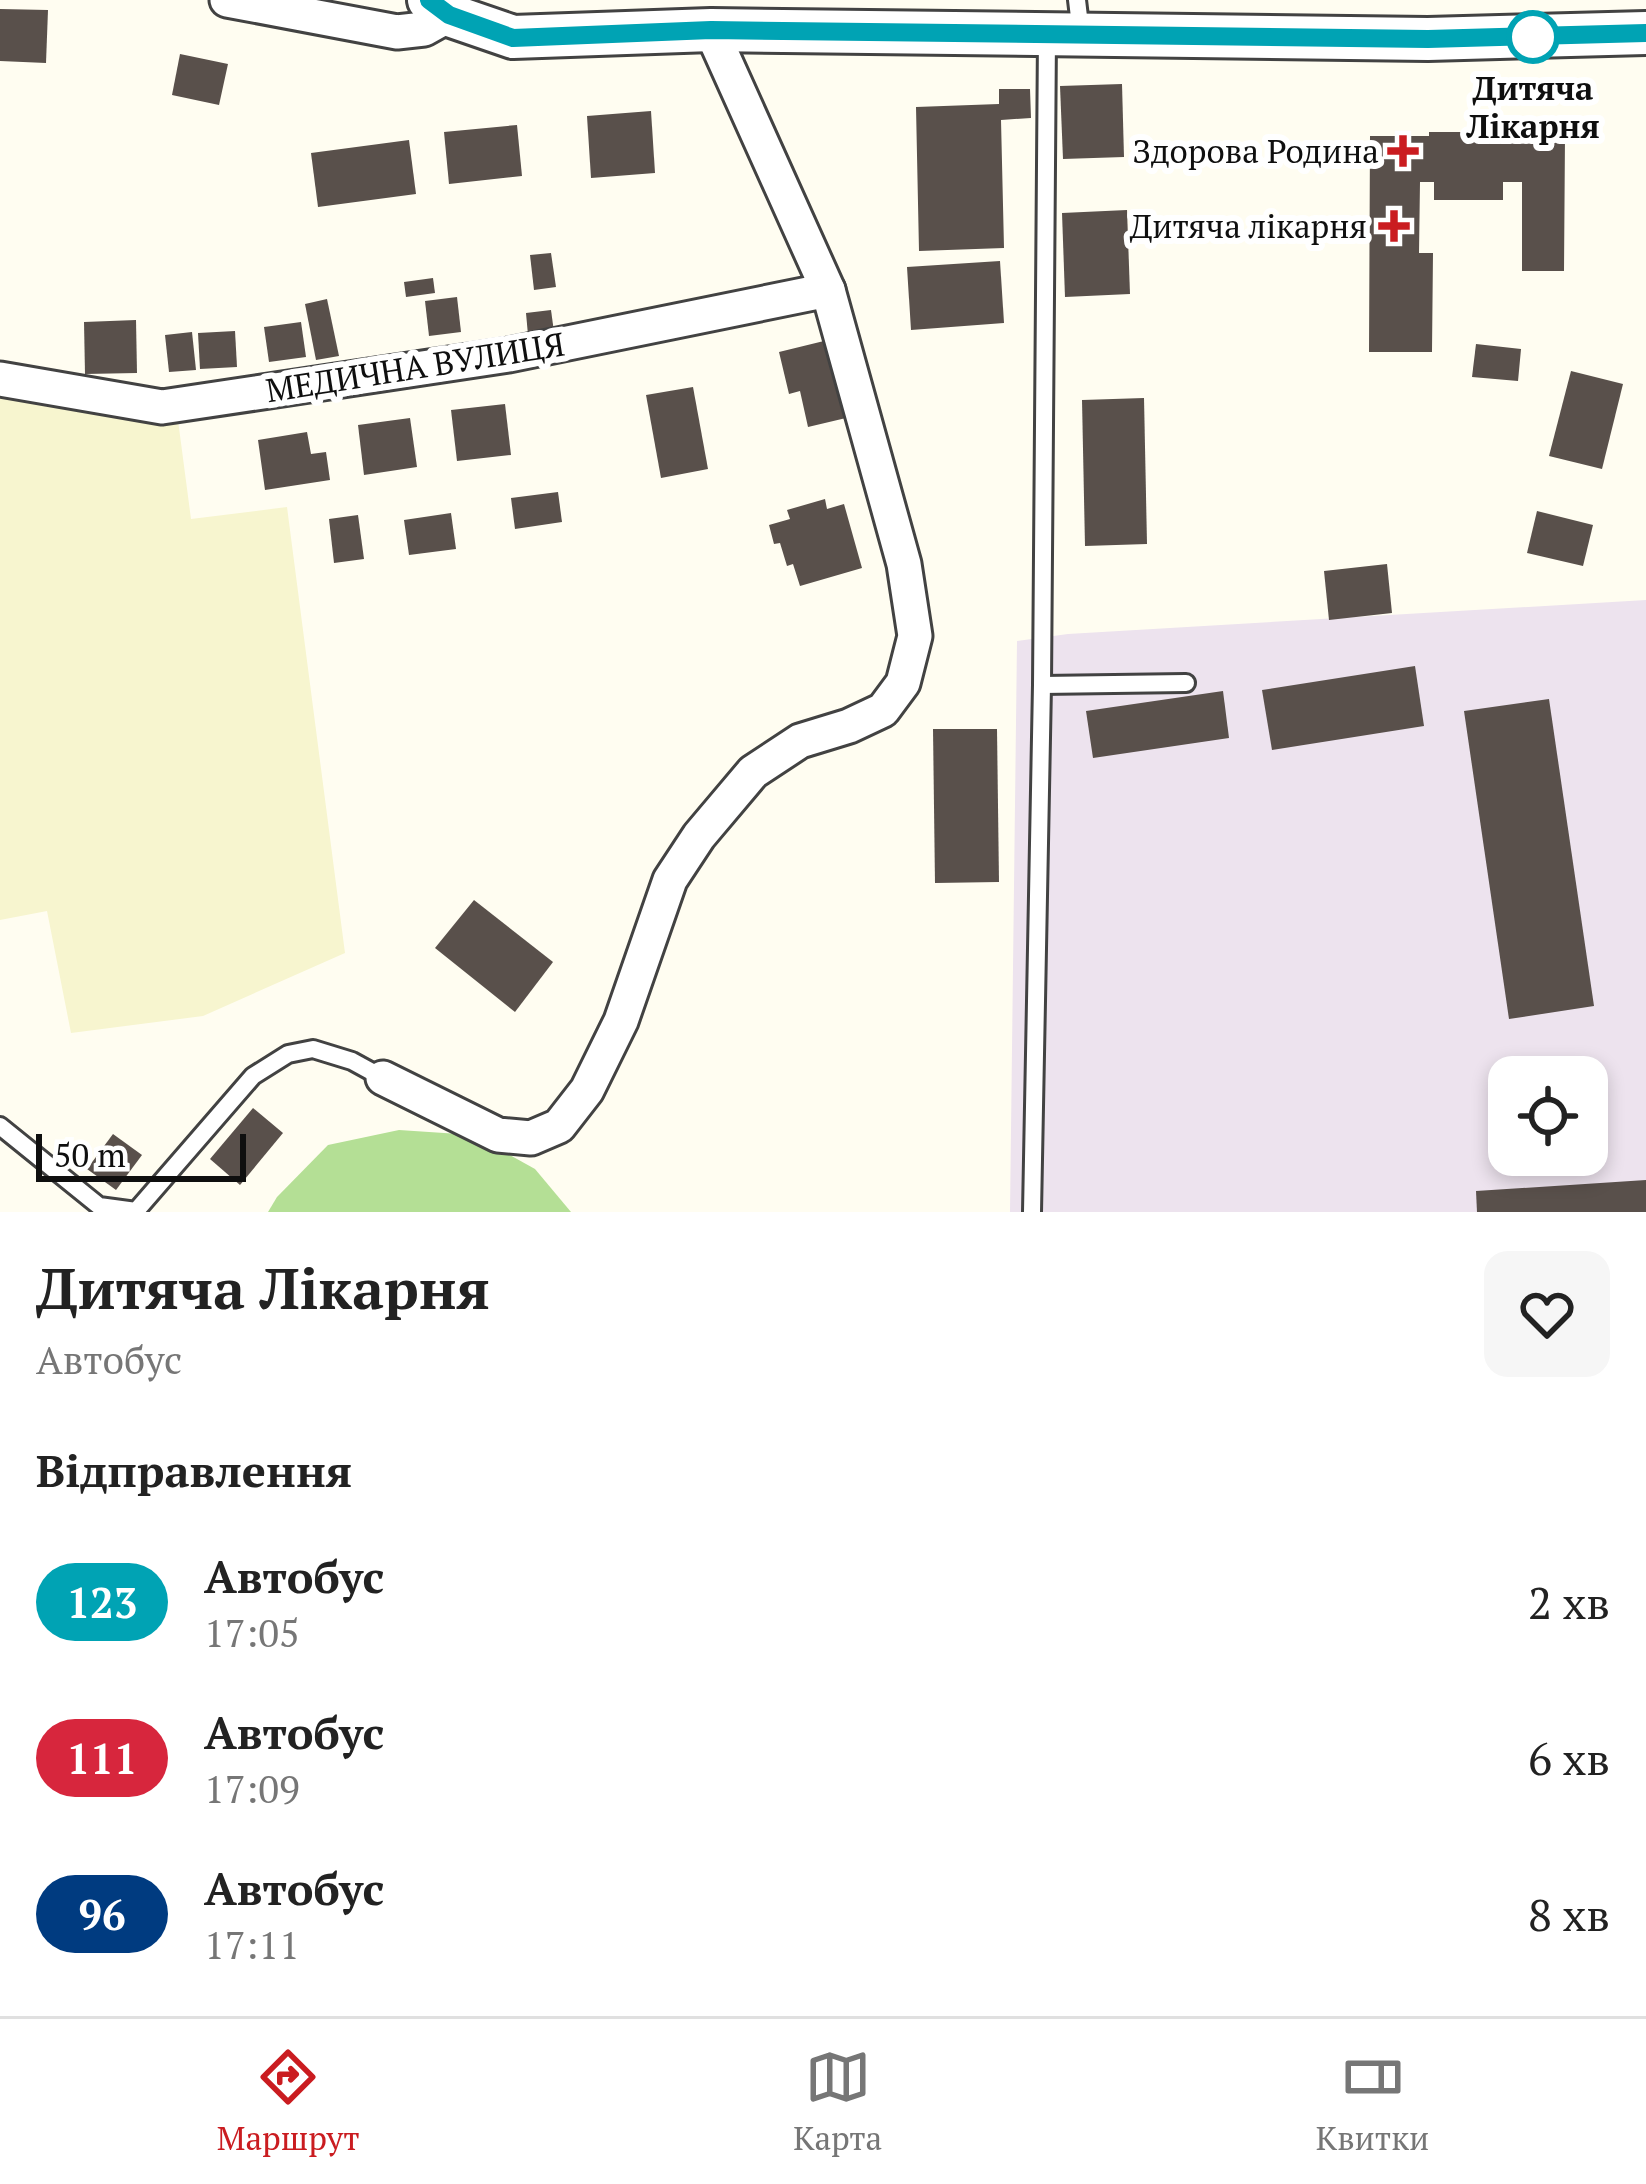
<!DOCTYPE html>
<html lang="uk">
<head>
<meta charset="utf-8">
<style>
	:root { --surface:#fff; --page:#f6f6f6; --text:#222; --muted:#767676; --line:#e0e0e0; --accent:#ca1c20 }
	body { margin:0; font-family:"PT Serif",serif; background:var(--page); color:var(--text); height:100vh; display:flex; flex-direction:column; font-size:45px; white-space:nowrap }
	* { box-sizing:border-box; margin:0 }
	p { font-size:39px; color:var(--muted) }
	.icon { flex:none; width:66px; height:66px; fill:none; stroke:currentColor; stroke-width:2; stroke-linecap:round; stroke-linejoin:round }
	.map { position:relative; height:1212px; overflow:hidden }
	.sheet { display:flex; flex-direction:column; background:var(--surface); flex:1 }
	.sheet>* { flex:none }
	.badge { padding:0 24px; border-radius:39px; font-size:42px; line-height:78px }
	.tools { position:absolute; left:1488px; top:1056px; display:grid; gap:24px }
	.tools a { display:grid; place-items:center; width:120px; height:120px; border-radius:24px; background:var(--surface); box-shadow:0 6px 18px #0003; font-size:60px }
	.scale { position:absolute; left:36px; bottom:30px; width:210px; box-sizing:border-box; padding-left:12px; border:6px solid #0f0f0f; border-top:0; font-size:33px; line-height:42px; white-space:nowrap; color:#0f0f0f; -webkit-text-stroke:9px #fff; paint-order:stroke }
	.map>.badge { position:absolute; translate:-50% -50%; box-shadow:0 0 0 6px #fff }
	h2 { padding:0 36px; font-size:45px; line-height:108px }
	.round { display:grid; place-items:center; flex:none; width:126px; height:126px; border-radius:24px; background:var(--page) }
	.overview { display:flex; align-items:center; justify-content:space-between; height:204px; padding:0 36px }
	h1 { font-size:57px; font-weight:600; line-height:90px }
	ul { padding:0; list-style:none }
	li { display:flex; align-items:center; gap:36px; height:156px; padding:0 36px }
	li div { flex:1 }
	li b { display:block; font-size:45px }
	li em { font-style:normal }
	li .badge { min-width:132px; font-weight:700; text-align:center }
	.dock { display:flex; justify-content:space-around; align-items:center; height:168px; border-top:3px solid var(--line); background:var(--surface); font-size:33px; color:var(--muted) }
	.dock a { display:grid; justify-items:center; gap:6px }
	.dock .selected { color:var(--accent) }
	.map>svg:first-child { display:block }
	.industrial { fill:#ede3ee; fill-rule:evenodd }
	.farmland { fill:#f7f5cf }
	.forest { fill:#b4df95 }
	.building { fill:#59504b }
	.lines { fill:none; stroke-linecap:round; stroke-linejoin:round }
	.service-casing { stroke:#424242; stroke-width:22 }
	.minor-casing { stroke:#424242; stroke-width:39 }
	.tertiary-casing { stroke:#424242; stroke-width:48 }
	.service { stroke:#fff; stroke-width:16 }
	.minor { stroke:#fff; stroke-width:33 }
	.tertiary { stroke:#fff; stroke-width:42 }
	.line-casing { stroke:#fff; stroke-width:27 }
	.line { stroke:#00a3b4; stroke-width:18 }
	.stop-dot { fill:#fff; stroke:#00a3b4; stroke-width:6 }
	.poi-dot { fill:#ca1c20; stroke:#fff; stroke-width:4.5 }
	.labels { text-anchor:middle; stroke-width:12; stroke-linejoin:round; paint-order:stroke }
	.stop-label { font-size:33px; font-weight:bold; fill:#0f0f0f; stroke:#fff }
	.poi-label { font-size:33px; fill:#0f0f0f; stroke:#fff; text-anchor:end }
	.street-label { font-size:33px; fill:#0f0f0f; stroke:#fff }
</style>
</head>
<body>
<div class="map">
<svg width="1646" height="1212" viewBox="0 0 1646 1212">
	<rect width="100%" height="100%" fill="#fffdf1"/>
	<path class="industrial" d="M 1646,600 L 1646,1212 L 1010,1212 L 1017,641 L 1068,634 ZM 1509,1077 L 1587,1077 L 1587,1155 L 1509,1155 Z"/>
	<path class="farmland" d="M 0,392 L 176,405 L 191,519 L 287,507 L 345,953 L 203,1016 L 71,1033 L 47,911 L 0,920 Z"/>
	<path class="forest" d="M 399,1130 L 474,1135 L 535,1169 L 571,1212 L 268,1212 L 277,1197 L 328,1145 Z"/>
	<g class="building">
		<path d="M 0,9 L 48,10 L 46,63 L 0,61 Z"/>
		<path d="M 180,54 L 228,64 L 219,105 L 172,95 Z"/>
		<path d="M 1122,84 L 1124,157 L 1063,159 L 1060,86 Z"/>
		<path d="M 999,89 L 1030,89 L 1031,118 L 1001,120 L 1004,248 L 919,251 L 916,107 L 999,104 Z"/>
		<path d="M 651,111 L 655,173 L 591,178 L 587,116 Z"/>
		<path d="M 517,125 L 522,176 L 449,184 L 444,132 Z"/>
		<path d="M 1429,132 L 1497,132 L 1497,136 L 1565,136 L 1564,271 L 1522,271 L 1522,182 L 1503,182 L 1503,200 L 1434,200 L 1434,182 L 1420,182 L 1419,253 L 1433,253 L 1432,352 L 1369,352 L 1370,136 L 1429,136 Z"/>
		<path d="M 409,140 L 416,194 L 318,207 L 311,153 Z"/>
		<path d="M 1127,210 L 1130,294 L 1065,297 L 1062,213 Z"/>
		<path d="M 551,253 L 556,287 L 534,290 L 530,255 Z"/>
		<path d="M 1000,261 L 1004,323 L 911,330 L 907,267 Z"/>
		<path d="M 433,278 L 435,293 L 406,297 L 404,282 Z"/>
		<path d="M 457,297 L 461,332 L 429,336 L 425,301 Z"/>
		<path d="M 327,299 L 339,356 L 316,360 L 305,304 Z"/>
		<path d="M 551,310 L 554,332 L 528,335 L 526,313 Z"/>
		<path d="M 136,320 L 137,373 L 85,374 L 84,322 Z"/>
		<path d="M 301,322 L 306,357 L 269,362 L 264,327 Z"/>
		<path d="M 235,331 L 237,367 L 200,369 L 198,333 Z"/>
		<path d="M 192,332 L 196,370 L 169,372 L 165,335 Z"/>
		<path d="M 828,340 L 846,418 L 808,427 L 800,391 L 789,394 L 779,352 Z"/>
		<path d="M 1476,344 L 1521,349 L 1518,381 L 1472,377 Z"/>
		<path d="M 1571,371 L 1623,384 L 1602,469 L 1549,456 Z"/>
		<path d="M 693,387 L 708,469 L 661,478 L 646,395 Z"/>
		<path d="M 1144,398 L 1147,544 L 1085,546 L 1082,400 Z"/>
		<path d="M 505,404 L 511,455 L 457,461 L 451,410 Z"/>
		<path d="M 410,418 L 417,467 L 364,475 L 358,425 Z"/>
		<path d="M 307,432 L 311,454 L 326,452 L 330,480 L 265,490 L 258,440 Z"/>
		<path d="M 558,492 L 562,522 L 515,529 L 511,498 Z"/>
		<path d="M 825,499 L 827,509 L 844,504 L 862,568 L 800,586 L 793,564 L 787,566 L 780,543 L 774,544 L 769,525 L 790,519 L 787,510 Z"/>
		<path d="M 1537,511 L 1593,525 L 1583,566 L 1527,553 Z"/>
		<path d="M 451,513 L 456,549 L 409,555 L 404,520 Z"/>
		<path d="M 358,515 L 364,559 L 334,563 L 329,519 Z"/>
		<path d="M 1387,564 L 1392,613 L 1329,620 L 1324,571 Z"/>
		<path d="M 1415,666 L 1424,726 L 1272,750 L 1262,690 Z"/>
		<path d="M 1223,691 L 1229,738 L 1093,758 L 1086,711 Z"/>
		<path d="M 1549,699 L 1594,1006 L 1509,1019 L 1464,711 Z"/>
		<path d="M 933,729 L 997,729 L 999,882 L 935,883 Z"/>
		<path d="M 474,900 L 553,962 L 515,1012 L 435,948 Z"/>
		<path d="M 253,1108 L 283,1133 L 240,1185 L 210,1159 Z"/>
		<path d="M 113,1134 L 142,1155 L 116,1190 L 87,1169 Z"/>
		<path d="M 1646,1180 L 1646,1212 L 1477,1212 L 1476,1191 Z"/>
	</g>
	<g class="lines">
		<defs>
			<g id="service">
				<path d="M 1077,0 L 1081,34"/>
				<path d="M 1042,685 L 1186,683"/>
				<path d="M 0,1126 L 99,1206 L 136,1211 L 253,1076 L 288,1054 L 313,1049 L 352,1061 L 383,1078"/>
				<path d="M 1032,1212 L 1042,685 L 1047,35"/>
			</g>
			<g id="minor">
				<path d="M 227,0 L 397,32 L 424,29 L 449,15"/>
				<path d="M 0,379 L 162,407 L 509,355 L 828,290"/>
				<path d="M 383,1078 L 498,1135 L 531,1138 L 559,1126 L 587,1090 L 621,1021 L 670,880 L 699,836 L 753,772 L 800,741 L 849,726 L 883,710 L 903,683 L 915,636 L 904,564 L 828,290 L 711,30"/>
			</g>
			<path id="tertiary" d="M 429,0 L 449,15 L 513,37 L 711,30 L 1428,39 L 1646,33"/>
		</defs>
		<use href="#service" class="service-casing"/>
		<use href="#minor" class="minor-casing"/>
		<use href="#tertiary" class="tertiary-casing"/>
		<use href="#service" class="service"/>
		<use href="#minor" class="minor"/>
		<use href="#tertiary" class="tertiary"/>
	</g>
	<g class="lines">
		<defs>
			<path id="line" d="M 429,0 L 449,15 L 513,38 L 711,30 L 1428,39 L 1646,33"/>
		</defs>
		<use href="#line" class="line-casing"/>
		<use href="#line" class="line"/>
	</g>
	<circle class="stop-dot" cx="1533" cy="37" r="24"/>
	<g class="poi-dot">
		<path d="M1397 133h12v12h12v12h-12v12h-12v-12h-12v-12h12z"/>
		<path d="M1388 208h12v12h12v12h-12v12h-12v-12h-12v-12h12z"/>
	</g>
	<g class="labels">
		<g class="stop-label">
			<text x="1533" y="100">Дитяча<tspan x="1533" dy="38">Лікарня</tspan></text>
		</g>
		<g class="poi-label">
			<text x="1379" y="163">Здорова Родина</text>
			<text x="1367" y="238">Дитяча лікарня</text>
		</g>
		<g class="street-label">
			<text transform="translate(415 367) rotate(-9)" y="12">МЕДИЧНА ВУЛИЦЯ</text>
		</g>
	</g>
</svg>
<div class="tools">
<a><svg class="icon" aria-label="locate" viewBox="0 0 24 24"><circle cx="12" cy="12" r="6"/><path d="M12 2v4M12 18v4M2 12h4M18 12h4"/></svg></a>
</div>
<div class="scale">50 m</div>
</div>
<section class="sheet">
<div class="overview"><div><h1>Дитяча Лікарня</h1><p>Автобус</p></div><a class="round"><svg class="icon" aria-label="heart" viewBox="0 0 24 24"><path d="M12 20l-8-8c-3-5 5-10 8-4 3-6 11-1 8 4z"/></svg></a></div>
<h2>Відправлення</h2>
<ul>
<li><span class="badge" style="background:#00a3b4;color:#fff">123</span><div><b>Автобус</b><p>17:05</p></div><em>2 хв</em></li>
<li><span class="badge" style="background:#d7263d;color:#fff">111</span><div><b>Автобус</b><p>17:09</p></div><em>6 хв</em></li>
<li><span class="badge" style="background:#003b80;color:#fff">96</span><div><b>Автобус</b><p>17:11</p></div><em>8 хв</em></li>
</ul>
</section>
<nav class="dock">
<a class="selected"><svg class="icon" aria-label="directions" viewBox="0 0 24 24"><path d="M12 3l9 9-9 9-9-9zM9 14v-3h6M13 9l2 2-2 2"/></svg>Маршрут</a>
<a><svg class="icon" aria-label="map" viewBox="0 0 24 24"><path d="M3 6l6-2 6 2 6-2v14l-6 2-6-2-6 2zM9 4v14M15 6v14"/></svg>Карта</a>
<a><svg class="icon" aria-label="tickets" viewBox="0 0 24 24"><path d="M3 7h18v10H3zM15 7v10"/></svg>Квитки</a>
</nav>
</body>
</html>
